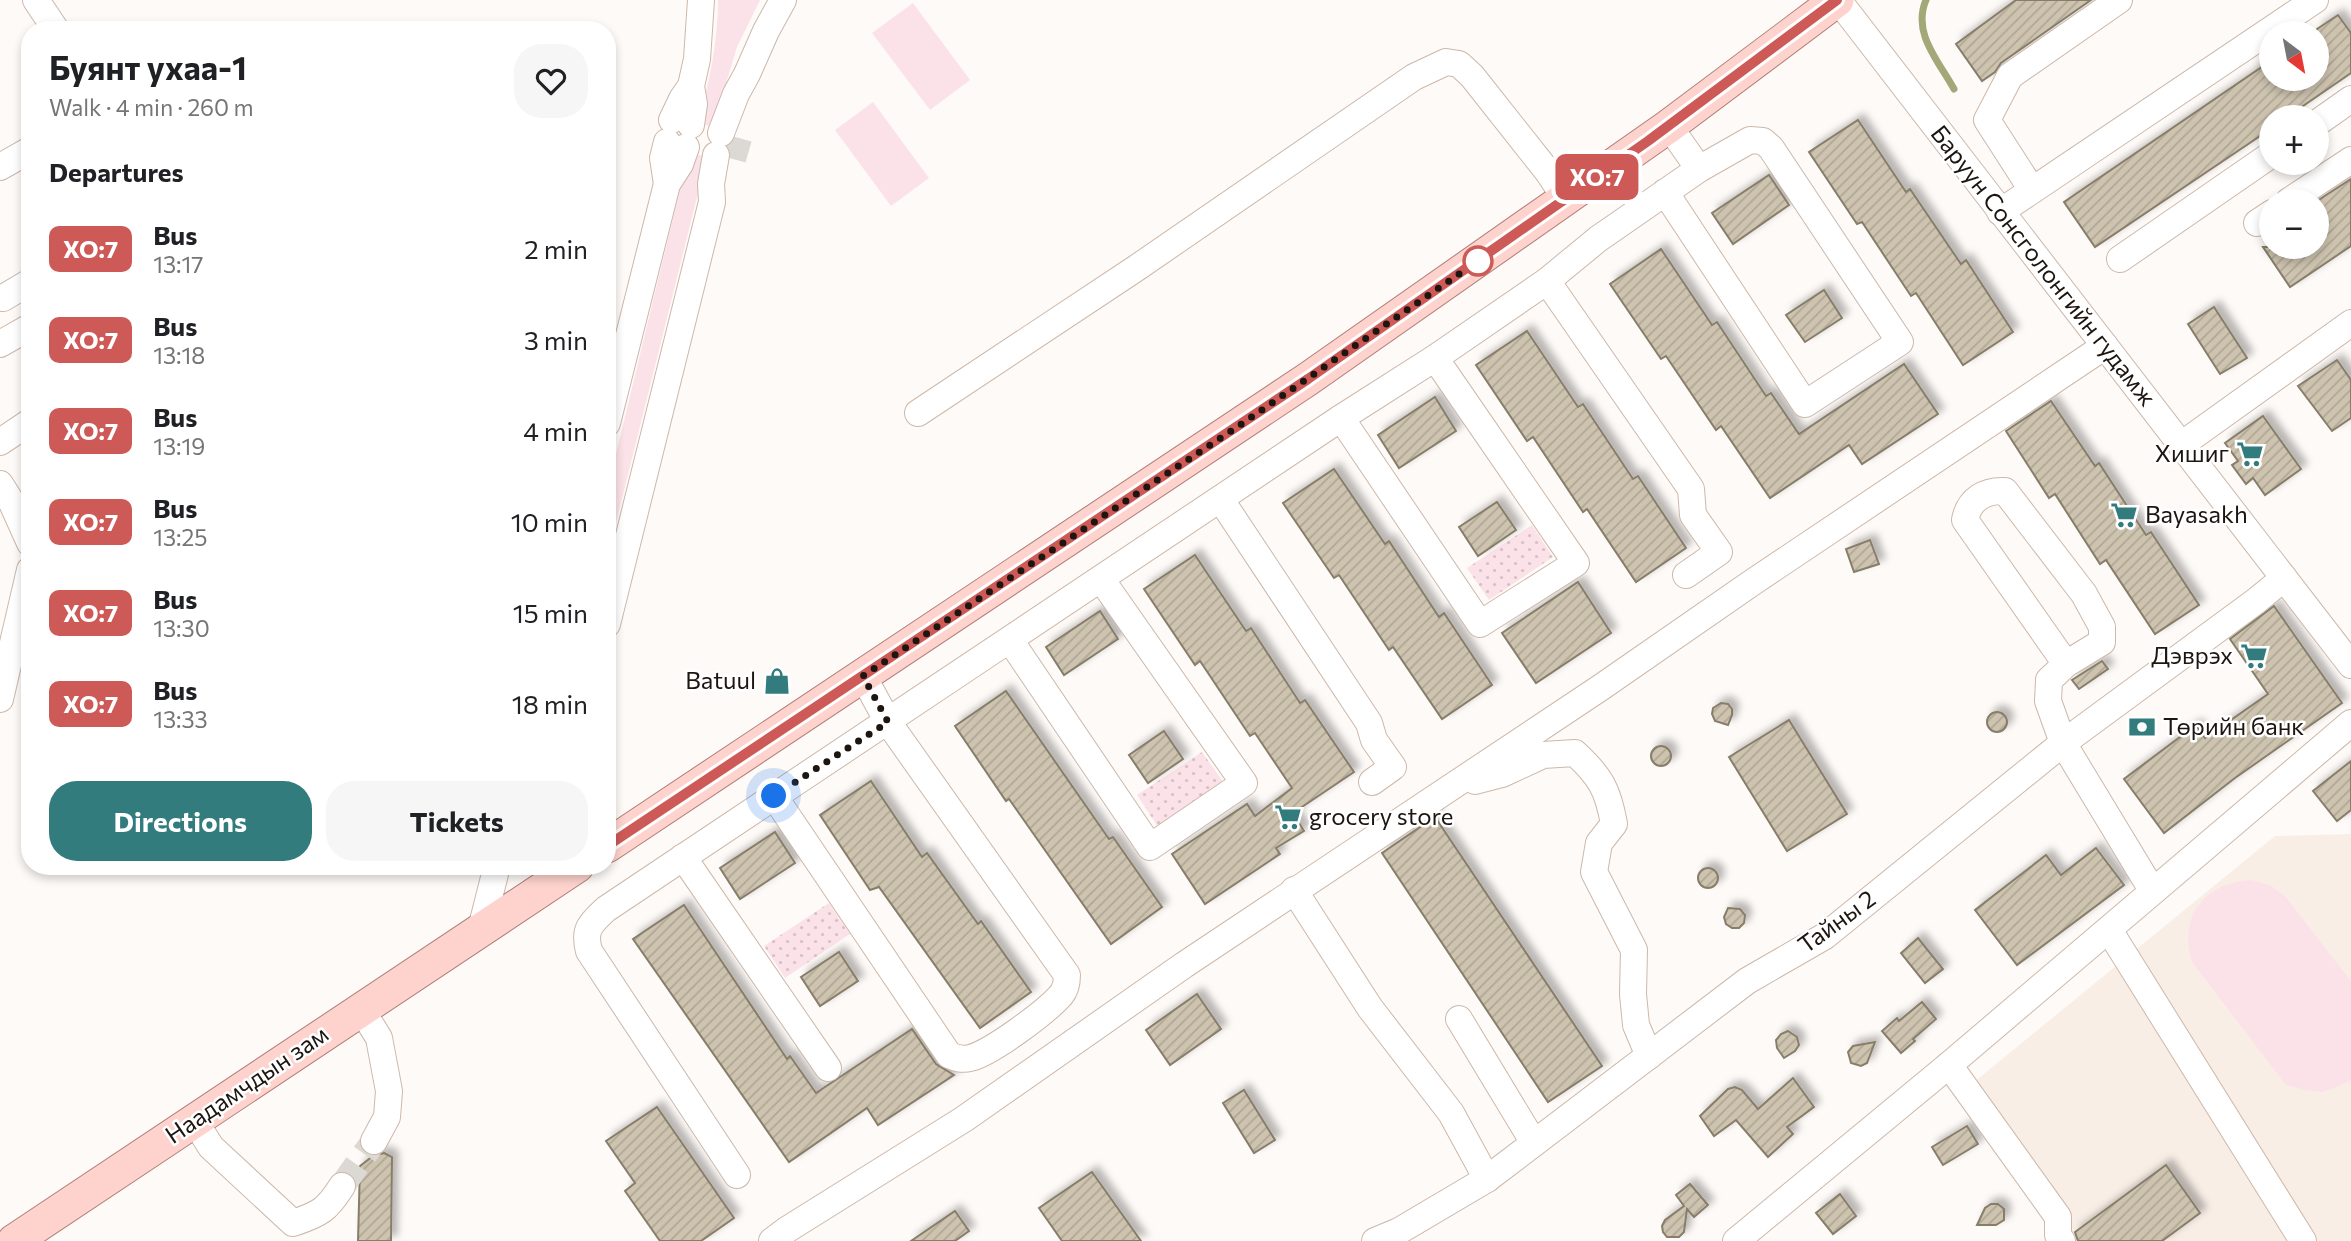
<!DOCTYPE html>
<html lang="en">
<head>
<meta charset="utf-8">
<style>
	:root { --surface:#fff; --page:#f6f6f6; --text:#202124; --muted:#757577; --accent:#337c7e }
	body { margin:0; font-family:Commissioner,sans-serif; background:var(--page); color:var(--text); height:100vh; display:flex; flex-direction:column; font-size:26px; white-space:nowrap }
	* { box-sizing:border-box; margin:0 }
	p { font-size:23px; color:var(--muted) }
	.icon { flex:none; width:38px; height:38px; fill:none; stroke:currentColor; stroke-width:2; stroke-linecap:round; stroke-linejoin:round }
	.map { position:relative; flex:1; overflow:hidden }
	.details { position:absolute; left:21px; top:21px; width:595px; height:854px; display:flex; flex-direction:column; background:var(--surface); border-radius:28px; box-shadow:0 4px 10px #0003 }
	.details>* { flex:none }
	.badge { padding:0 14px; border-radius:10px; font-size:24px; line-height:46px }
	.needle { width:46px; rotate:148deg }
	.buttons { position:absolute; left:2259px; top:21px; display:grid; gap:14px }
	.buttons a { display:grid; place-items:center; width:70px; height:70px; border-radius:50%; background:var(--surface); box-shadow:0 4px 10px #0003; font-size:35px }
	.you { position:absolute; width:35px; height:35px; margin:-18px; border:5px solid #fff; border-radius:50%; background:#1a73e8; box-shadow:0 0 0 10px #1a73e833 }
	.map>.badge { position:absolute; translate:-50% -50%; box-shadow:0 0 0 4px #fff }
	h2 { padding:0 28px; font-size:26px; line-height:63px }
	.round { display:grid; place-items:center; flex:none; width:74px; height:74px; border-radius:28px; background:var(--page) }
	.headline { display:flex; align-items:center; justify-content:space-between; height:119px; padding:0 28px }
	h1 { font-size:33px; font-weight:700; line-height:52px }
	.action { display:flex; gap:14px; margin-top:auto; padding:14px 28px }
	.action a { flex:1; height:80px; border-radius:28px; background:var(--accent); color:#fff; font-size:28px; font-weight:700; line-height:80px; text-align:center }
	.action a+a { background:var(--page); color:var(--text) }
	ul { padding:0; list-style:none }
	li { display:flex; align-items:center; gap:21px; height:91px; padding:0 28px }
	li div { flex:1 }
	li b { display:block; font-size:26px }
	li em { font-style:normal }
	li .badge { min-width:77px; font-weight:700; text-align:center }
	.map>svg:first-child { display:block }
	.built { fill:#f8eee6 }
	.green { fill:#fbe2e9 }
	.park { fill:url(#park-dots) }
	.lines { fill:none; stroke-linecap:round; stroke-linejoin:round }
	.stream { stroke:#a3a878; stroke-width:7 }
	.building { fill:url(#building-hatch); stroke:#877e6b; stroke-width:2; filter:url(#shadow) }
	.minor-tunnel { stroke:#dcd8d4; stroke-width:26; stroke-dasharray:26 13; stroke-linecap:butt }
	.minor-casing { stroke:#ccb8aa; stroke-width:28 }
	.major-casing { stroke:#af7d75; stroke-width:35 }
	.minor { stroke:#fff; stroke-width:26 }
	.major { stroke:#fed3cd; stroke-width:33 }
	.line-casing { stroke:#fff; stroke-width:16 }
	.line { stroke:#cd5a57; stroke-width:10 }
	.walk { stroke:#1c1510; stroke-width:7; stroke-dasharray:0 12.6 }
	.stop-dot { fill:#fff; stroke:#cd5a57; stroke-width:3.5 }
	.labels { text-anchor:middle; stroke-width:5; stroke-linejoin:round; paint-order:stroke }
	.street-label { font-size:24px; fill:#1c1510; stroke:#fff }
	.poi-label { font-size:24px; fill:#1c1510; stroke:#fff; text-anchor:end }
</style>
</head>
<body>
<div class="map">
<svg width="2351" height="1241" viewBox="0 0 2351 1241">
	<defs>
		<pattern id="park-dots" width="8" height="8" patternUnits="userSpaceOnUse" patternTransform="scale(1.75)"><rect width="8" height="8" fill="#fbe2e9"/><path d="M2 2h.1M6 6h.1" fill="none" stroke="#d7c1c7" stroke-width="1.8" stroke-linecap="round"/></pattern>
		<pattern id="building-hatch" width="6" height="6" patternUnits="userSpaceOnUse" patternTransform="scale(1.75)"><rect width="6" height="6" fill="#cdc3af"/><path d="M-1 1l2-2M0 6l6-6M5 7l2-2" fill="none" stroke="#afa796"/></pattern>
		<filter id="shadow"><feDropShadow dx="6" dy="-6" stdDeviation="3.5" flood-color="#0004"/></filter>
	</defs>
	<rect width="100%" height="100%" fill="#fefaf7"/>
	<path class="built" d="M 2351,834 L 2351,1241 L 2060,1241 L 1958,1095 L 2275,836 Z"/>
	<g class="green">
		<path d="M 718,0 L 760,0 L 737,47 L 713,127 L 698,123 C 709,82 718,43 718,0 Z"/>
		<path d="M 913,3 L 970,80 L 930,110 L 872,33 Z"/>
		<path d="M 873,102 L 929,178 L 891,206 L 835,130 Z"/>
		<path d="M 689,152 L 707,157 L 607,559 L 607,491 Z"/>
		<path d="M 2251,880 L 2270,885 L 2285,896 L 2351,981 L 2351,1080 L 2335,1088 L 2322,1092 L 2303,1090 L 2285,1084 L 2192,962 C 2178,917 2203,883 2251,880 Z"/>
	</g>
	<g class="park">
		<path d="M 1532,525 L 1553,557 L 1489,600 L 1467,568 Z"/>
		<path d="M 1202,752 L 1224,783 L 1158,827 L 1137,795 Z"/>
		<path d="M 829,903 L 850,934 L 785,978 L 764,946 Z"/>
	</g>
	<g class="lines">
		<path class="stream" d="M 1926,0 C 1912,33 1938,60 1954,89"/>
	</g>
	<g class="building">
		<path d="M 2016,0 L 2091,0 L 2001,63 L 1995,72 L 1982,81 L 1956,44 Z"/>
		<path d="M 2338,15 L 2351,33 L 2351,73 L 2287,117 L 2272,117 L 2272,128 L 2095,247 L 2064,202 L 2272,60 L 2272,79 L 2317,79 L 2317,29 Z"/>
		<path d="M 1858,120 L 1906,192 L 1910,189 L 1961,264 L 1966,260 L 2013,332 L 1963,365 L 1916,293 L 1911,296 L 1862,222 L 1857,224 L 1809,152 Z"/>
		<path d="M 1769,175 L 1789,205 L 1733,244 L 1712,213 Z"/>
		<path d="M 2351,179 L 2351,246 L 2290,287 L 2263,247 L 2317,247 L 2317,201 Z"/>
		<path d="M 1661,249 L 1712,325 L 1717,322 L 1766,396 L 1771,393 L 1799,434 L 1904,364 L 1938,414 L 1862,464 L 1849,445 L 1770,498 L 1721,426 L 1716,430 L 1666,356 L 1661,359 L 1610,284 Z"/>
		<path d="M 1824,290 L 1842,318 L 1805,342 L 1786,315 Z"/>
		<path d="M 2214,307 L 2247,358 L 2220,374 L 2188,324 Z"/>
		<path d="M 1527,331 L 1578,407 L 1583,404 L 1633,479 L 1638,476 L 1686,548 L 1636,582 L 1587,509 L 1583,512 L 1533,437 L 1527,441 L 1476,365 Z"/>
		<path d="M 2337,360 L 2351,380 L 2351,418 L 2332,431 L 2298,386 Z"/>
		<path d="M 1435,397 L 1456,431 L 1399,468 L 1378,435 Z"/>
		<path d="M 2051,401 L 2095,466 L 2099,463 L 2146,535 L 2151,532 L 2199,605 L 2155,634 L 2106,560 L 2100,564 L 2055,494 L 2049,498 L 2006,431 Z"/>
		<path d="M 2263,416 L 2301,469 L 2265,495 L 2253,478 L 2246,484 L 2232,465 L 2238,461 L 2225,443 Z"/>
		<path d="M 1334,469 L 1385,544 L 1389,541 L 1439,617 L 1444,613 L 1492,685 L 1442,719 L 1393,647 L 1389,650 L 1339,575 L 1334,578 L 1283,503 Z"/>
		<path d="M 1497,502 L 1516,530 L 1478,556 L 1459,527 Z"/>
		<path d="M 1870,540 L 1879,564 L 1854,572 L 1846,549 Z"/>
		<path d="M 1195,555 L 1246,631 L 1251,628 L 1300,703 L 1305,700 L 1354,772 L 1293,813 L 1304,831 L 1276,848 L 1280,854 L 1205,904 L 1172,854 L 1247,804 L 1255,816 L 1292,788 L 1255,733 L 1250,736 L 1200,661 L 1195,665 L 1144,589 Z"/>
		<path d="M 1578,582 L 1611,633 L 1536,683 L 1502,633 Z"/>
		<path d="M 2274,606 L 2342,703 L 2235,778 L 2164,833 L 2124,779 L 2196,725 L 2205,738 L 2268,694 L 2230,639 Z"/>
		<path d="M 1100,611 L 1118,639 L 1064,675 L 1046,647 Z"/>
		<path d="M 2102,661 L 2108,669 L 2079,689 L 2072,680 Z"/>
		<path d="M 1006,691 L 1109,839 L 1113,837 L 1162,907 L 1111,944 L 1009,799 L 1006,801 L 955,726 Z"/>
		<path d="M 1721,703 L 1728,704 L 1732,709 L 1732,715 L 1728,725 L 1715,721 L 1712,714 L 1713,708 Z"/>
		<circle cx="1997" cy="722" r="10"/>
		<path d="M 1789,720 L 1847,814 L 1787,851 L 1729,757 Z"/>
		<path d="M 1164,731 L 1183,759 L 1148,783 L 1129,755 Z"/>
		<circle cx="1661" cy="756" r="10"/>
		<path d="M 2351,761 L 2351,810 L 2337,821 L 2313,791 Z"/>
		<path d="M 871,781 L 922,857 L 927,853 L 978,924 L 981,921 L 1031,992 L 980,1028 L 879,887 L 870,890 L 820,815 Z"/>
		<path d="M 1435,817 L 1602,1066 L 1548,1102 L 1382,853 Z"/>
		<path d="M 775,832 L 795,863 L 740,899 L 720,868 Z"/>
		<path d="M 2096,848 L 2124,885 L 2017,965 L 1975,910 L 2046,855 L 2061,875 Z"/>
		<circle cx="1708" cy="878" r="10"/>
		<path d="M 684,905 L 787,1059 L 790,1056 L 816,1093 L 912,1029 L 936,1064 L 954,1075 L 878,1125 L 867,1108 L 789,1162 L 633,939 Z"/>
		<path d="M 1728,908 L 1740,909 L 1745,915 L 1744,923 L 1739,928 L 1732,928 L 1726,924 L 1724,917 Z"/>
		<path d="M 1918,938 L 1943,969 L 1925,983 L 1901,953 Z"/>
		<path d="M 839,952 L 858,981 L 820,1006 L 801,977 Z"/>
		<path d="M 1197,994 L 1221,1029 L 1170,1065 L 1146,1030 Z"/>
		<path d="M 1922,1002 L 1936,1019 L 1913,1039 L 1915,1041 L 1901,1053 L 1882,1031 L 1897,1018 L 1899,1021 Z"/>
		<path d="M 1788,1031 L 1797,1037 L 1799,1045 L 1795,1051 L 1784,1058 L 1777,1048 L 1776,1040 L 1781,1034 Z"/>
		<path d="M 1875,1042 L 1867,1063 L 1861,1066 L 1851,1063 L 1848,1052 L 1853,1046 Z"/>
		<path d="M 1793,1078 L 1814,1107 L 1787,1127 L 1793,1134 L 1768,1157 L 1736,1120 L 1714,1136 L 1700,1116 L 1728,1089 L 1735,1087 L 1742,1090 L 1758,1109 Z"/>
		<path d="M 1244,1090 L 1275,1140 L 1254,1153 L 1223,1103 Z"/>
		<path d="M 657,1107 L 734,1218 L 701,1241 L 660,1241 L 625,1191 L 635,1183 L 606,1141 Z"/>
		<path d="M 1967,1126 L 1978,1144 L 1943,1165 L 1932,1147 Z"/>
		<path d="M 384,1153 L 392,1157 L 391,1241 L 358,1241 L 360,1166 L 373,1156 Z"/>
		<path d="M 2166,1165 L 2200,1213 L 2162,1241 L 2078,1241 L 2075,1232 Z"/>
		<path d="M 1092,1172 L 1141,1241 L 1062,1241 L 1039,1208 Z"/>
		<path d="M 1690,1184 L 1708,1205 L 1694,1217 L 1687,1209 L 1684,1232 L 1679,1237 L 1667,1237 L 1663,1232 L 1662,1226 L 1665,1220 L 1684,1206 L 1676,1195 Z"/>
		<path d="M 1840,1194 L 1856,1216 L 1833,1234 L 1816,1213 Z"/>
		<path d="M 1991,1204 L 1998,1204 L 2004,1209 L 2004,1220 L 1996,1225 L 1977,1225 L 1985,1208 Z"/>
		<path d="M 955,1211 L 969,1231 L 955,1241 L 911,1241 Z"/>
	</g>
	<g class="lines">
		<g class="minor-tunnel">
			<path d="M 733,159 L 739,138"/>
			<path d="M 342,1186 L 374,1141"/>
		</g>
		<defs>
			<g id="minor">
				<path d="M 36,0 L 56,30"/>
				<path d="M 1838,0 L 2351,665"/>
				<path d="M 672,120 L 682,99 L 691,86"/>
				<path d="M 2317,123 L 2351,99"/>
				<path d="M 691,125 L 694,104 L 691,86 L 697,59 L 701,0"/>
				<path d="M 1669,126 L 1699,169"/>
				<path d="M 721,133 L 736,94 L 747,74 L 766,31 L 783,0"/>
				<path d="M 667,142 L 663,158 L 667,184"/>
				<path d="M 0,167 L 30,150"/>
				<path d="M 2032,190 L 1987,120 L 2010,76 L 2119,0"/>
				<path d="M 2289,201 L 2351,160"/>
				<path d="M 2000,212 L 2315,0"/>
				<path d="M 2257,223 L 2272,213"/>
				<path d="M 2120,259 L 2272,154"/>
				<path d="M 1547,281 L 1691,489 L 1693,515 L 1719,552 L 1686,575"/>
				<path d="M 3,298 L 30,282"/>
				<path d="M 0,344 L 30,327"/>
				<path d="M 918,413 L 1135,269 L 1414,77 L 1446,62 L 1459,64 L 1472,76 L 1548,172 L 1566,199"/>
				<path d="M 1341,418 L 1480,624 L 1576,563 L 1435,358"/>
				<path d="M 607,423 L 667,184 L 680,164 L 686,147"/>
				<path d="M 0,442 L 30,422"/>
				<path d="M 2181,445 L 2351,323"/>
				<path d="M 0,484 L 12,503 L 30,543"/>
				<path d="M 1221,500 L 1369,723 L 1374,740 L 1393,767 L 1372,782"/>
				<path d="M 607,624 L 712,202 L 711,184 L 716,155"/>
				<path d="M 1010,640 L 1150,847 L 1244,783 L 1101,579"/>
				<path d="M 2066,664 L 1965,520 C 1969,499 1985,490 2005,491 L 2084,594 L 2102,627 L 2102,642 L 2066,664 L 2049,680 L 2048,701 L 2063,743 L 2152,890"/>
				<path d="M 0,699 L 30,570"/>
				<path d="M 1475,781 L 1502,774 L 1543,755 L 1575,753 C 1601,777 1608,790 1614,824 L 1599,843 L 1594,872 L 1634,950 L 1633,994 L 1636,1025 L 1649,1056"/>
				<path d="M 774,796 L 949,1055 C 956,1058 962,1060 970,1058 C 991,1053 1046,1012 1061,995 C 1066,989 1067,983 1067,975 L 888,722 L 863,676"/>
				<path d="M 683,857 L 828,1068"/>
				<path d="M 1294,890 L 1370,1008 L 1451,1113 L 1487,1179"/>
				<path d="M 481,929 L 497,866"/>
				<path d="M 2109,930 L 2303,1241"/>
				<path d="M 361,1009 L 379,1038 L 389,1091 L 387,1117 L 374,1141"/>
				<path d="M 1459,1019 L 1534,1143"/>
				<path d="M 1949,1065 L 2058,1217 L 2058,1235 L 2062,1241"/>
				<path d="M 194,1120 L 211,1147 L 293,1223 C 320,1214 327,1210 342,1186"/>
				<path d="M 737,1175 L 589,951 C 583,929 591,923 606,909 L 1341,418 L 1435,358 L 1547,281 L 1598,239 L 1699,169 L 1750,140 L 1763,141 L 1771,148 L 1900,342 L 1805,404 L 1665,192"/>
				<path d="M 772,1241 L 788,1229 L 964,1119 L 1184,965 L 1600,688 L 1753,582 L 2105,346"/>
				<path d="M 1375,1241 L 1399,1231 L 1487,1179 L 1747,981 L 1825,936 L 2063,743 L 2256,601 L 2284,578"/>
				<path d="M 1736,1241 L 1949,1065 L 2351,723"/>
			</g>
			<g id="major">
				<path d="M 607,846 L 1308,379 L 1669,126 L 1837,0"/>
				<path d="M 14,1241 L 577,866"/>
			</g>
		</defs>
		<use href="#minor" class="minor-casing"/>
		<use href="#major" class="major-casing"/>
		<use href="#minor" class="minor"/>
		<use href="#major" class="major"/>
	</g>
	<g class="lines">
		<defs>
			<path id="line" d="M 607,846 L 1308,379 L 1648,141 L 1837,0"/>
		</defs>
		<use href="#line" class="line-casing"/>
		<use href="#line" class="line"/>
		<path class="walk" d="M 774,796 L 888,722 L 863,676 L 1240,425 L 1478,261"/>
	</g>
	<defs>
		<symbol id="supermarket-bare" viewBox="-9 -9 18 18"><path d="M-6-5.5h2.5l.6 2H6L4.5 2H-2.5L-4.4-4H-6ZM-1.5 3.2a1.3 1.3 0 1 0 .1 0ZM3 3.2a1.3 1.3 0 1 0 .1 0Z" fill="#337c7e" stroke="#fff" stroke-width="2.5" paint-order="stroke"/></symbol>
		<symbol id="shop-bare" viewBox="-9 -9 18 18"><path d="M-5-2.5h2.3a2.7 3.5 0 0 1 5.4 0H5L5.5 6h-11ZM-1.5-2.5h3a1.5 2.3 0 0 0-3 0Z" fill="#337c7e" stroke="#fff" stroke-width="2.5" paint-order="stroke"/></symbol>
		<symbol id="bank-bare" viewBox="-9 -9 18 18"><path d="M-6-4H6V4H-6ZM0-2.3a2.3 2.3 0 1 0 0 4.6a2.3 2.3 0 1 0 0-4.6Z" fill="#337c7e" stroke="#fff" stroke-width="2.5" paint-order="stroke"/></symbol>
	</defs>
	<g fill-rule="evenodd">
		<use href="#supermarket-bare" x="2231" y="435" width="38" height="38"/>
		<use href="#supermarket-bare" x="2105" y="496" width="38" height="38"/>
		<use href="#supermarket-bare" x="2235" y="637" width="38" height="38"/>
		<use href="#shop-bare" x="758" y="662" width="38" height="38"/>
		<use href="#bank-bare" x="2123" y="708" width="38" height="38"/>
		<use href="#supermarket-bare" x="1269" y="798" width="38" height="38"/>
	</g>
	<circle class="stop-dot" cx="1478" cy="261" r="14"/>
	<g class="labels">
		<g class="street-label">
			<text transform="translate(2043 266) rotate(52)" y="8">Баруун Сонсголонгийн гудамж</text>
			<text transform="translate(1837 922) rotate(-36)" y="8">Тайны 2</text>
			<text transform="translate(247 1085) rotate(-34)" y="8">Наадамчдын зам</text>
		</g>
		<g class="poi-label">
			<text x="2229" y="462">Хишиг</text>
			<text x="2145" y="523" text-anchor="start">Bayasakh</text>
			<text x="2233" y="664">Дэврэх</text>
			<text x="756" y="689">Batuul</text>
			<text x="2163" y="735" text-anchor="start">Төрийн банк</text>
			<text x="1309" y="825" text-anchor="start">grocery store</text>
		</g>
	</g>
</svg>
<div class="buttons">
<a><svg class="needle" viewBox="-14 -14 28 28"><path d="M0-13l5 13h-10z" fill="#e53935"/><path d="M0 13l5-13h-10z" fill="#757577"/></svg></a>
<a>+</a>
<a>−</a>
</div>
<div class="you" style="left:774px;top:796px"></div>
<b class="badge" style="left:1597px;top:177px;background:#cd5a57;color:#fff">ХО:7</b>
<section class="details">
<div class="headline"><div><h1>Буянт ухаа-1</h1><p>Walk · 4 min · 260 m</p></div><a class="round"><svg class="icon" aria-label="heart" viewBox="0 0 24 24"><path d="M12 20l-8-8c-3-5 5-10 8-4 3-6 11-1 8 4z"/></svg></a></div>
<h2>Departures</h2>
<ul>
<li><span class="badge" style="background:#cd5a57;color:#fff">ХО:7</span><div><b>Bus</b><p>13:17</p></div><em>2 min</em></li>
<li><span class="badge" style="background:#cd5a57;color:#fff">ХО:7</span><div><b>Bus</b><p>13:18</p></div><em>3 min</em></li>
<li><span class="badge" style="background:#cd5a57;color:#fff">ХО:7</span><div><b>Bus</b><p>13:19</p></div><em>4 min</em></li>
<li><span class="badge" style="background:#cd5a57;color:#fff">ХО:7</span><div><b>Bus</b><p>13:25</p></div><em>10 min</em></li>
<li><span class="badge" style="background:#cd5a57;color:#fff">ХО:7</span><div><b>Bus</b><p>13:30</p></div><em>15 min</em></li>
<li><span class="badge" style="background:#cd5a57;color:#fff">ХО:7</span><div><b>Bus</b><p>13:33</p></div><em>18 min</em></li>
</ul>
<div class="action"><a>Directions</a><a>Tickets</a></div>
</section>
</div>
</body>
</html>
